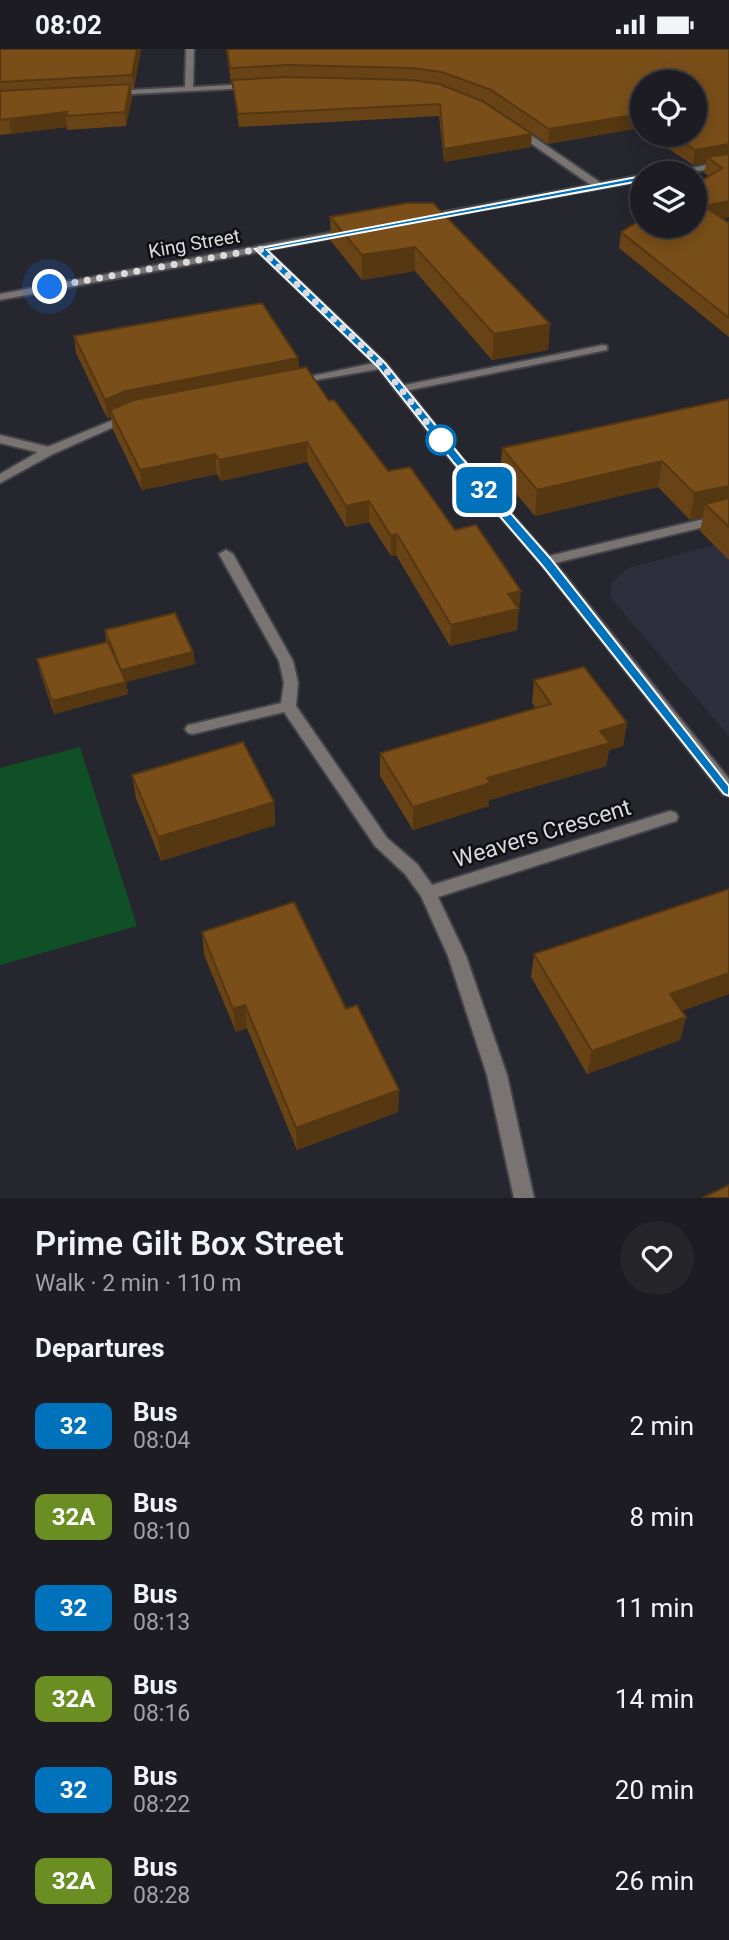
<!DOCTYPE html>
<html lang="en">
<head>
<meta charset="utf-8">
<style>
	:root { --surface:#1c1c22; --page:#25252a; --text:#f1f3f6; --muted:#a0a1a5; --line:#3a3a40 }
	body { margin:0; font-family:Roboto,sans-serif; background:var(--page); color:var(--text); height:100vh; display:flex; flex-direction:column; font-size:26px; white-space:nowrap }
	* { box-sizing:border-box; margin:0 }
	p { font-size:23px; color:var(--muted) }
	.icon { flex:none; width:38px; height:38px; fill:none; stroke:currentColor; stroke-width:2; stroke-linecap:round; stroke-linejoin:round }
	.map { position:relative; height:1149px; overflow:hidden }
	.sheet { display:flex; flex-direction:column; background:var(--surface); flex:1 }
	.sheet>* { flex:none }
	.badge { padding:0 14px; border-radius:10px; font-size:24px; line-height:46px }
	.fabs { position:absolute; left:630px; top:21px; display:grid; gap:14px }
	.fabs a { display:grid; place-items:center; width:77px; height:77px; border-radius:50%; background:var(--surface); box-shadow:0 4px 18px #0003,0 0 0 2px var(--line); font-size:35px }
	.you { position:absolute; width:35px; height:35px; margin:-18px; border:5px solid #fff; border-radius:50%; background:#1a73e8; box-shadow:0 0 0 10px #1a73e833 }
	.map>.badge { position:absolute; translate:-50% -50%; box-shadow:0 0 0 4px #fff }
	h2 { padding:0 35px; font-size:26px; line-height:63px }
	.round { display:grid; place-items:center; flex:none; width:74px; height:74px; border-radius:37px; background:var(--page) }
	.head { display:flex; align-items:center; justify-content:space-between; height:119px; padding:0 35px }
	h1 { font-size:33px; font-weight:600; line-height:52px }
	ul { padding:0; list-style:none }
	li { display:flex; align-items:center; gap:21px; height:91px; padding:0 35px }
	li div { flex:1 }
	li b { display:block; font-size:26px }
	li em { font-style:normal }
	li .badge { min-width:77px; font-weight:700; text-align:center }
	.status { display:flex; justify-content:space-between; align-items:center; height:49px; padding:0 35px; background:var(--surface); direction:ltr }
	.status svg { height:19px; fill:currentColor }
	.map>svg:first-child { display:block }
	.built { fill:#2e2e3c }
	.green { fill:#0f5026 }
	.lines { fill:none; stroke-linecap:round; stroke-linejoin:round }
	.lane-casing { stroke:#43434a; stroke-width:4 }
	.street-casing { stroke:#43434a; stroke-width:4 }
	.lane { fill:#797472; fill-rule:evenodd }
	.street { fill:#797472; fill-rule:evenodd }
	.wall { fill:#684316 }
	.shaded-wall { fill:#553712 }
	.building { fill:#794e19; stroke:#553712; stroke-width:2 }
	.line { fill:#0072bc; stroke:#fff; stroke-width:2 }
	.walk { stroke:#dadadf; stroke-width:7; stroke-dasharray:0 12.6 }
	.stop-dot { fill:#fff; stroke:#0072bc; stroke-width:3.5 }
	.labels { text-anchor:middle; stroke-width:5; stroke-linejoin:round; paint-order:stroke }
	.far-street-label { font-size:19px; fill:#dadadf; stroke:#0f0f13 }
	.street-label { font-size:23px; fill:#dadadf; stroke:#0f0f13 }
</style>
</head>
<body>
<div class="status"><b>08:02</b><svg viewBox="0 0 49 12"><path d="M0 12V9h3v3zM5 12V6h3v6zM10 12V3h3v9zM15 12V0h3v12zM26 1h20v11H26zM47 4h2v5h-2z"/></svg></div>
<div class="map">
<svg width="729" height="1149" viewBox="0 0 729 1149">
	<rect width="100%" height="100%" fill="#26262e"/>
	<path class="built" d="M 729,492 L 729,687 L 611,549 L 611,534 L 628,519 Z"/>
	<path class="green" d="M 80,698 L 137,877 L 0,916 L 0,719 Z"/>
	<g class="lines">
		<defs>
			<g id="lane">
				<path d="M 603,296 L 607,297 L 607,301 L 400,343 L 394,340 L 400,337 Z"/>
				<path d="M 0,386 L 53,399 L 55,402 L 49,406 L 0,394 Z"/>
			</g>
			<g id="street">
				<path d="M 186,0 L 194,0 L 193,38 L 250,35 L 254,37 L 250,39 L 113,46 L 109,44 L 113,42 L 185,38 Z"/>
				<path d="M 513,78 L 519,78 L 601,134 L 642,126 L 642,132 L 425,171 L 423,169 L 428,166 L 591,136 L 513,82 Z"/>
				<path d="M 729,111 L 729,117 L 685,124 L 668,124 Z"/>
				<path d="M 350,180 L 355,183 L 353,185 L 267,201 L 386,314 L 462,409 L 549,507 L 729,464 L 729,472 L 555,514 L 729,730 L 729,747 L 723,745 L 541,515 L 454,415 L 379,320 L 293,335 L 293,331 L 374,314 L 258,203 L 0,251 L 0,245 Z"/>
				<path d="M 130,364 L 134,365 L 134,369 L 53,405 L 0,434 L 0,425 L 45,399 Z"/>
				<path d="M 226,501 L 233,505 L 293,612 L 298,634 L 296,657 L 387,789 L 417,815 L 432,836 L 670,762 L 676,764 L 678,768 L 676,772 L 438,848 L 466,907 L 507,1026 L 534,1149 L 514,1149 L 487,1026 L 448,907 L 421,847 L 405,825 L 375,797 L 284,663 L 193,685 L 188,684 L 185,680 L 188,676 L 193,675 L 281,654 L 284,634 L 279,612 L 219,505 Z"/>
			</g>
		</defs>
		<use href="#lane" class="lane-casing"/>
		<use href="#street" class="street-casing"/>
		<use href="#lane" class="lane"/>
		<use href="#street" class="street"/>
	</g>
	<g class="wall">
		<path d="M 0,0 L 141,0 L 134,39 L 131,40 L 132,49 L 126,77 L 67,81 L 67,78 L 0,86 Z"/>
		<path d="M 226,0 L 729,0 L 729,168 L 721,169 L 729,174 L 729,288 L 619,199 L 621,183 L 709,127 L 704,124 L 706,114 L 693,116 L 648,86 L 695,86 L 642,33 L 642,82 L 639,79 L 548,95 L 490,56 L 484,53 L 531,98 L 444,113 L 439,67 L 239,78 L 232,33 L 231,33 Z"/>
		<path d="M 407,154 L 550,275 L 548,301 L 492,311 L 415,222 L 362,231 L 331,192 L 330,168 Z"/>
		<path d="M 74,287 L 298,309 L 299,319 L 329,352 L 388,422 L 455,481 L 519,563 L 518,563 L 517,581 L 450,597 L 396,506 L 391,507 L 369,473 L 346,478 L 307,413 L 221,432 L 217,425 L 142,441 L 113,381 L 111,368 L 107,369 L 76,304 Z"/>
		<path d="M 729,350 L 729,511 L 700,482 L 703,468 L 690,471 L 658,438 L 535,467 L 500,426 L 502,399 Z"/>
		<path d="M 105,581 L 193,603 L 195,615 L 126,633 L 128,645 L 54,665 L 40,623 L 37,610 L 106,593 Z"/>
		<path d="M 534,631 L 627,674 L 623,697 L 609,701 L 606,717 L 489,751 L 489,757 L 413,781 L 380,727 L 380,704 L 536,660 L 532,654 Z"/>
		<path d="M 132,726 L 274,753 L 275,776 L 161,812 L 136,749 Z"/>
		<path d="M 729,840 L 729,945 L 681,962 L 686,968 L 680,991 L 587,1025 L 531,928 L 534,905 Z"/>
		<path d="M 202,883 L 346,960 L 399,1041 L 398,1063 L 297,1101 L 247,979 L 236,983 L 204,906 Z"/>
	</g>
	<g class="shaded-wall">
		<path d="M 137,0 L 141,0 L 134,39 L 132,26 Z"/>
		<path d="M 130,35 L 132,49 L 126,77 L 125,63 Z"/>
		<path d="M 67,63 L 66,67 L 67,78 L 11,85 L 9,71 Z"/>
		<path d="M 640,65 L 639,79 L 548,95 L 549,80 Z"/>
		<path d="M 532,85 L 531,98 L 444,113 L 444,100 Z"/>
		<path d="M 729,95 L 729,109 L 707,108 L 706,114 L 693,116 L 695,101 Z"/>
		<path d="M 729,152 L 729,168 L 702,173 L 704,157 Z"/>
		<path d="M 415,198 L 415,222 L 362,231 L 362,206 Z"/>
		<path d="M 550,275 L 548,301 L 492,311 L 494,285 Z"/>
		<path d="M 298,309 L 299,326 L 110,361 L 111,368 L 107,369 L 105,351 L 126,342 Z"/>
		<path d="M 307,393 L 307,413 L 221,432 L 219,411 Z"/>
		<path d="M 215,405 L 217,425 L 142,441 L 140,421 Z"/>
		<path d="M 662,412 L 658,438 L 535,467 L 537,441 Z"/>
		<path d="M 729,437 L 729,462 L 705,455 L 703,468 L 690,471 L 694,444 Z"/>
		<path d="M 369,452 L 369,473 L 346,478 L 346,457 Z"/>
		<path d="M 397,485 L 396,506 L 391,507 L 391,487 Z"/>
		<path d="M 521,542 L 517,581 L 450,597 L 451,576 L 508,545 Z"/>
		<path d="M 193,603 L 195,615 L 126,633 L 128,645 L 54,665 L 52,652 L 121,621 Z"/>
		<path d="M 627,674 L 623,697 L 609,701 L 606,717 L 489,751 L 489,757 L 413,781 L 413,758 L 487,729 L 600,682 Z"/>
		<path d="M 274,753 L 275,776 L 161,812 L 158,788 Z"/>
		<path d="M 729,924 L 729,945 L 665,968 L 670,945 Z"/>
		<path d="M 245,956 L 247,979 L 236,983 L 233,960 Z"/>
		<path d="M 686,968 L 680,991 L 587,1025 L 592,1002 Z"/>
		<path d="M 399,1041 L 398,1063 L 297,1101 L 296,1079 Z"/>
	</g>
	<g class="building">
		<path d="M 0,0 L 137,0 L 132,26 L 0,33 Z"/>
		<path d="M 227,0 L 729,0 L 729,95 L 695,101 L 673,86 L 695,86 L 695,33 L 642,33 L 642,66 L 640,65 L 549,80 L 491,41 L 442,23 L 412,19 L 288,16 L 230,19 Z"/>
		<path d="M 288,28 L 412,31 L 439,35 L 482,52 L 532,85 L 444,100 L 440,55 L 238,65 L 232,31 Z"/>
		<path d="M 130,35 L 125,63 L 66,67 L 67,63 L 0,71 L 0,42 Z"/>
		<path d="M 729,105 L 729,152 L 704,157 L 729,174 L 729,269 L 621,183 L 642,170 L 642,177 L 695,177 L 695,136 L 722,119 L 707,108 Z"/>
		<path d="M 407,154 L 433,154 L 550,275 L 494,285 L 415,198 L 362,206 L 330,168 Z"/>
		<path d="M 262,254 L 298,309 L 126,342 L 105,351 L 74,287 Z"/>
		<path d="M 306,318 L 329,352 L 334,351 L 388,422 L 410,418 L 455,481 L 476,476 L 521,542 L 508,545 L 519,560 L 451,576 L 397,485 L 391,487 L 369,452 L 346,457 L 307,393 L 219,411 L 215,405 L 140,421 L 110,361 L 134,351 Z"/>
		<path d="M 729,350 L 729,437 L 694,444 L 662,412 L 537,441 L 502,399 Z"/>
		<path d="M 729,449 L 729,478 L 705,455 Z"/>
		<path d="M 175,564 L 193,603 L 121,621 L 105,581 Z"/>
		<path d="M 108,593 L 126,633 L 52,652 L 37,610 Z"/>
		<path d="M 584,618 L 627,674 L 600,682 L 610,694 L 487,729 L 491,734 L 413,758 L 380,704 L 551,655 L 534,631 Z"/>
		<path d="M 243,693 L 274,753 L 158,788 L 132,726 Z"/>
		<path d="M 729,840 L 729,924 L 670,945 L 686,968 L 592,1002 L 534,905 Z"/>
		<path d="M 294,853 L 346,960 L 357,956 L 399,1041 L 296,1079 L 245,956 L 233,960 L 202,883 Z"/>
		<path d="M 729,1136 L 729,1149 L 702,1149 Z"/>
	</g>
	<path class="line" d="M 642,127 L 645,131 L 267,201 L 385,314 L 462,409 L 550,509 L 729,737 L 729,747 L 724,745 L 541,515 L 454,414 L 378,318 L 255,200 Z"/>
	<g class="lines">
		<path class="walk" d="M 50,238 L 260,200 L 382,316 L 443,394 L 441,391"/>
	</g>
	<circle class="stop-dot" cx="441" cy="391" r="14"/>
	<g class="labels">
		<g class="far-street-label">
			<text transform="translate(194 194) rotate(-10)" y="7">King Street</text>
		</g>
		<g class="street-label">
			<text transform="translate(542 784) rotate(-17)" y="8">Weavers Crescent</text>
		</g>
	</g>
</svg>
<div class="fabs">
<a><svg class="icon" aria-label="locate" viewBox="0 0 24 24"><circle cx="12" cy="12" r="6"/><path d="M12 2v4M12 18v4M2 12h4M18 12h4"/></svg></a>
<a><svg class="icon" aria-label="layers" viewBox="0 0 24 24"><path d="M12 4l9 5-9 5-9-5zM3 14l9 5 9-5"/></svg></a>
</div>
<div class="you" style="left:50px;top:238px"></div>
<b class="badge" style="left:484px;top:441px;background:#0072bc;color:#fff">32</b>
</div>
<section class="sheet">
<div class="head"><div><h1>Prime Gilt Box Street</h1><p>Walk · 2 min · 110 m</p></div><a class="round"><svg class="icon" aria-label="heart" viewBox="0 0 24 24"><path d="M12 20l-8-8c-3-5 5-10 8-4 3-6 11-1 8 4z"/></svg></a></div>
<h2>Departures</h2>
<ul>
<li><span class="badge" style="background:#0072bc;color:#fff">32</span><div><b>Bus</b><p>08:04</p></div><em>2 min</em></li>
<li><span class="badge" style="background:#6b8e23;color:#fff">32A</span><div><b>Bus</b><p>08:10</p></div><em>8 min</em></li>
<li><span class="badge" style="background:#0072bc;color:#fff">32</span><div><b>Bus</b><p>08:13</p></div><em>11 min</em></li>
<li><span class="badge" style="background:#6b8e23;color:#fff">32A</span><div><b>Bus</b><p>08:16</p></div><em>14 min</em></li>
<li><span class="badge" style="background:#0072bc;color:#fff">32</span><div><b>Bus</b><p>08:22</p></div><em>20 min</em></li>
<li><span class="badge" style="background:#6b8e23;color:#fff">32A</span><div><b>Bus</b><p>08:28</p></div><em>26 min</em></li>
</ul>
</section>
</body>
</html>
